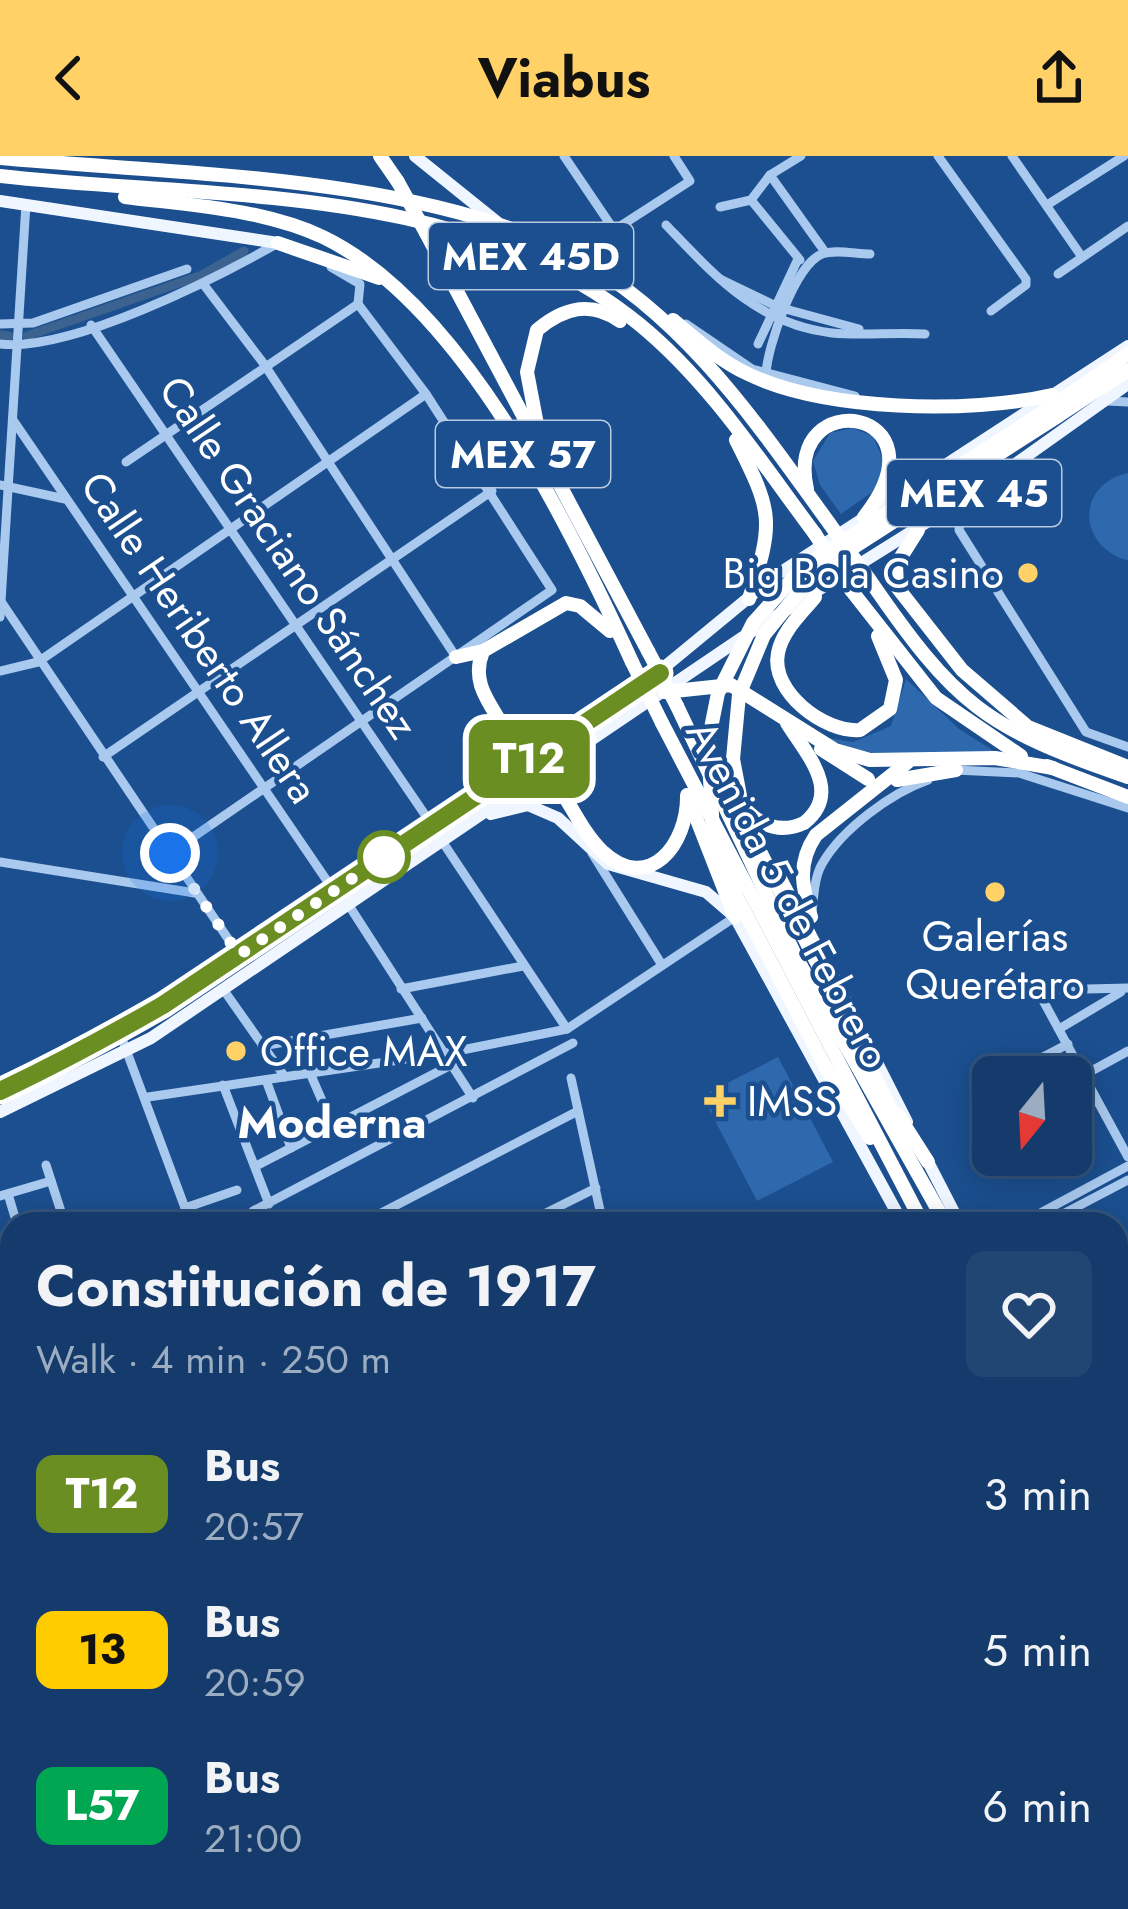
<!DOCTYPE html>
<html lang="en">
<head>
<meta charset="utf-8">
<style>
	:root { --surface:#143b6b; --page:#214673; --text:#f1f3f6; --muted:#9dadc1; --line:#33557e; --accent:#ffd166 }
	body { margin:0; font-family:Jost,sans-serif; background:var(--page); color:var(--text); height:100vh; display:flex; flex-direction:column; font-size:45px; white-space:nowrap }
	* { box-sizing:border-box; margin:0 }
	p { font-size:39px; color:var(--muted) }
	.icon { flex:none; width:66px; height:66px; fill:none; stroke:currentColor; stroke-width:2; stroke-linecap:round; stroke-linejoin:round }
	.map { position:relative; flex:1; overflow:hidden }
	.details { position:absolute; left:0px; top:1056px; width:1128px; height:699px; display:flex; flex-direction:column; background:var(--surface); border-radius:36px 36px 0 0; box-shadow:0 6px 30px #0003,0 0 0 3px var(--line) }
	.details>* { flex:none }
	.badge { padding:0 24px; border-radius:18px; font-size:42px; line-height:78px }
	.needle { width:78px; rotate:198deg }
	.controls { position:absolute; left:972px; top:900px; display:grid; gap:24px }
	.controls a { display:grid; place-items:center; width:120px; height:120px; border-radius:18px; background:var(--surface); box-shadow:0 6px 30px #0003,0 0 0 3px var(--line); font-size:60px }
	.you { position:absolute; width:60px; height:60px; margin:-30px; border:9px solid #fff; border-radius:50%; background:#1a73e8; box-shadow:0 0 0 18px #1a73e833 }
	.map>.badge { position:absolute; translate:-50% -50%; box-shadow:0 0 0 6px #fff }
	.round { display:grid; place-items:center; flex:none; width:126px; height:126px; border-radius:18px; background:var(--page) }
	.headline { display:flex; align-items:center; justify-content:space-between; height:204px; padding:0 36px }
	h1 { font-size:57px; font-weight:700; line-height:90px }
	ul { padding:0; list-style:none }
	li { display:flex; align-items:center; gap:36px; height:156px; padding:0 36px }
	li div { flex:1 }
	li b { display:block; font-size:45px }
	li em { font-style:normal }
	li .badge { min-width:132px; font-weight:700; text-align:center }
	header { display:flex; justify-content:space-between; align-items:center; height:156px; padding:0 36px; background:var(--accent); color:#111; font-size:54px; font-weight:700 }
	.map>svg:first-child { display:block }
	.green { fill:#2e69ad }
	.lines { fill:none; stroke-linecap:round; stroke-linejoin:round }
	.canal { stroke:#3c6290; stroke-width:9 }
	.minor { stroke:#a9c9ee; stroke-width:9 }
	.major { stroke:#f0f6ff; stroke-width:12 }
	.highway { stroke:#fff; stroke-width:14 }
	.highway-bridge { stroke:#fff; stroke-width:14 }
	.line-casing { stroke:#fff; stroke-width:27 }
	.line { stroke:#6b8e23; stroke-width:18 }
	.walk { stroke:#fff; stroke-width:12; stroke-dasharray:0 21.6 }
	.poi-dot { fill:#ffd166; stroke:#1b4f8f; stroke-width:4.5 }
	.stop-dot { fill:#fff; stroke:#6b8e23; stroke-width:6 }
	.labels { text-anchor:middle; stroke-width:9; stroke-linejoin:round; paint-order:stroke }
	.shield { fill:#1b4f8f; stroke:#bbcadd; stroke-width:3 }
	.shield-label { font-size:39px; font-weight:bold; fill:#fff }
	.street-label { font-size:42px; fill:#fff; stroke:#1b4f8f }
	.poi-label { font-size:42px; fill:#fff; stroke:#1b4f8f; text-anchor:start }
	.neighbourhood-label { font-size:45px; font-weight:bold; fill:#fff; stroke:#1b4f8f }
</style>
</head>
<body>
<header><svg class="icon" aria-label="back" viewBox="0 0 24 24"><path d="M15 5l-7 7 7 7"/></svg>Viabus<svg class="icon" aria-label="share" viewBox="0 0 24 24"><path d="M12 15V3M7 8l5-5 5 5M5 13v7h14v-7"/></svg></header>
<div class="map">
<svg width="1128" height="1753" viewBox="0 0 1128 1753">
	<rect width="100%" height="100%" fill="#1b4f8f"/>
	<g class="green">
		<path d="M 852,272 L 873,280 L 886,311 L 875,334 L 841,358 L 820,329 L 813,305 L 830,277 Z"/>
		<path d="M 1128,317 L 1128,404 L 1127,404 C 1077,390 1076,328 1128,317 Z"/>
		<path d="M 906,523 L 959,573 L 1000,599 C 943,600 880,609 828,582 L 853,586 L 891,570 Z"/>
		<path d="M 778,901 L 833,1006 L 757,1045 L 702,940 Z"/>
		<path d="M 980,1743 L 1099,1743 L 1100,1753 L 981,1753 Z"/>
	</g>
	<g class="lines">
		<g class="canal">
			<path d="M 0,179 L 9,180"/>
			<path d="M 27,180 L 202,119 L 244,95"/>
		</g>
		<g class="minor">
			<path d="M 564,0 L 612,71"/>
			<path d="M 938,0 L 1026,123 L 1026,129 L 991,155"/>
			<path d="M 1012,0 L 1082,101"/>
			<path d="M 770,19 L 825,96"/>
			<path d="M 751,44 L 800,104"/>
			<path d="M 1047,49 L 1124,0"/>
			<path d="M 720,51 L 751,44 L 770,19 L 801,0"/>
			<path d="M 666,69 C 715,120 757,168 832,177 C 861,180 894,176 925,178"/>
			<path d="M 574,100 L 690,25 L 674,0"/>
			<path d="M 331,111 L 360,128 L 358,148"/>
			<path d="M 1058,118 L 1128,70"/>
			<path d="M 720,123 L 778,151 L 859,173"/>
			<path d="M 204,129 L 264,208 L 456,501"/>
			<path d="M 0,168 L 33,167 L 187,113"/>
			<path d="M 686,168 L 752,213 L 855,240"/>
			<path d="M 91,169 L 432,669"/>
			<path d="M 0,188 C 71,196 215,123 278,87"/>
			<path d="M 758,188 L 798,103"/>
			<path d="M 766,218 C 767,192 795,108 822,98 C 835,93 856,98 870,98"/>
			<path d="M 1107,245 L 1128,246"/>
			<path d="M 13,264 L 334,735"/>
			<path d="M 126,306 L 358,148"/>
			<path d="M 0,329 L 65,343"/>
			<path d="M 962,346 L 959,374 L 1086,576 L 1128,591"/>
			<path d="M 0,444 L 239,799"/>
			<path d="M 0,461 L 26,48"/>
			<path d="M 0,515 L 38,506 L 426,238"/>
			<path d="M 103,601 L 492,335"/>
			<path d="M 955,614 L 1019,617 L 1128,652"/>
			<path d="M 442,685 L 567,873"/>
			<path d="M 170,697 L 552,434 L 426,238 L 358,148"/>
			<path d="M 592,697 L 662,809"/>
			<path d="M 0,706 L 195,737"/>
			<path d="M 348,748 L 473,942"/>
			<path d="M 812,756 C 814,741 814,722 822,708 C 842,673 891,637 928,624"/>
			<path d="M 223,833 L 285,921"/>
			<path d="M 401,833 L 523,810"/>
			<path d="M 1006,835 L 1128,832"/>
			<path d="M 1039,837 L 1128,1001"/>
			<path d="M 118,872 L 191,1068"/>
			<path d="M 1059,873 L 1121,836"/>
			<path d="M 262,890 L 422,862"/>
			<path d="M 1005,908 L 1018,914 L 1068,888"/>
			<path d="M 310,917 L 333,970"/>
			<path d="M 1086,918 L 1128,895"/>
			<path d="M 571,922 L 603,1068"/>
			<path d="M 266,924 L 291,992"/>
			<path d="M 223,929 L 269,1048"/>
			<path d="M 148,941 L 447,897 L 567,873 L 735,761"/>
			<path d="M 46,1009 L 65,1068"/>
			<path d="M 256,1010 L 453,908"/>
			<path d="M 8,1038 L 17,1068"/>
			<path d="M 0,1040 L 51,1025"/>
			<path d="M 185,1052 L 237,1034"/>
			<path d="M 253,1055 L 573,887"/>
			<path d="M 360,1068 L 578,955"/>
			<path d="M 524,1068 L 596,1032"/>
			<path d="M 1020,1068 L 1128,1010"/>
			<path d="M 1044,1068 L 1128,1024"/>
			<path d="M 0,1118 L 12,1142"/>
			<path d="M 0,1294 L 12,1300"/>
			<path d="M 0,1730 L 12,1730"/>
			<path d="M 160,1743 L 161,1753"/>
			<path d="M 355,1743 L 356,1753"/>
			<path d="M 495,1743 L 496,1753"/>
			<path d="M 614,1743 L 614,1753"/>
		</g>
		<g class="major">
			<path d="M 415,0 L 497,66"/>
			<path d="M 0,45 L 278,87"/>
			<path d="M 491,658 L 528,649 L 558,662 L 608,708 L 706,736 L 735,761 L 903,1068"/>
			<path d="M 832,818 L 907,966"/>
			<path d="M 0,929 L 163,849 L 639,532 L 775,420 L 1128,190"/>
			<path d="M 0,956 L 151,882 L 743,481 L 983,331 L 1128,228"/>
			<path d="M 925,1000 L 960,1068"/>
			<path d="M 1116,1302 L 1128,1300"/>
			<path d="M 1116,1315 L 1128,1309"/>
			<path d="M 1116,1326 L 1128,1324"/>
			<path d="M 1116,1367 L 1128,1389"/>
			<path d="M 1116,1471 L 1128,1493"/>
			<path d="M 0,1520 L 12,1520"/>
			<path d="M 0,1545 L 12,1545"/>
		</g>
		<g class="highway">
			<path d="M 380,0 L 398,26"/>
			<path d="M 0,2 C 173,18 419,19 572,99 C 683,157 758,269 829,367"/>
			<path d="M 0,20 C 213,44 464,25 639,168 C 710,226 761,306 815,378"/>
			<path d="M 125,41 C 189,49 264,53 323,81 C 462,148 570,370 632,506"/>
			<path d="M 426,77 L 648,495"/>
			<path d="M 278,87 L 379,122"/>
			<path d="M 673,164 C 697,184 720,205 748,218 C 825,255 969,258 1052,239"/>
			<path d="M 1054,249 L 1128,198"/>
			<path d="M 1058,260 L 1128,214"/>
			<path d="M 540,284 L 527,216 L 537,174 C 563,152 590,144 620,165"/>
			<path d="M 736,284 C 773,357 774,365 749,443"/>
			<path d="M 807,333 C 783,227 951,251 864,361"/>
			<path d="M 918,374 L 896,409 L 897,431 L 962,514 L 1028,571 L 1128,611"/>
			<path d="M 869,423 C 955,548 984,572 1128,621"/>
			<path d="M 851,434 L 936,542 L 1021,600"/>
			<path d="M 815,441 C 802,457 782,475 778,497 C 770,536 825,577 860,574 L 890,553 L 896,524 L 878,480"/>
			<path d="M 456,501 L 483,495"/>
			<path d="M 665,536 L 731,529 L 835,594 L 870,604 L 995,602 L 1053,612"/>
			<path d="M 677,550 L 797,803 L 946,1068"/>
			<path d="M 662,567 L 923,1068"/>
			<path d="M 577,571 L 529,582 L 506,575 C 490,547 470,527 483,495 L 566,447 L 580,450 L 610,475"/>
			<path d="M 821,593 L 868,623"/>
			<path d="M 562,603 L 558,630 C 572,651 584,678 602,695 C 649,739 688,688 687,639"/>
			<path d="M 1047,610 L 1128,641"/>
			<path d="M 717,617 C 738,647 763,686 804,667 C 843,636 807,599 787,567"/>
			<path d="M 897,624 L 956,614"/>
			<path d="M 690,646 L 735,761"/>
			<path d="M 776,715 L 834,826"/>
			<path d="M 811,761 C 802,730 797,707 816,679 L 908,606"/>
			<path d="M 861,893 L 898,968"/>
			<path d="M 825,910 L 870,982"/>
			<path d="M 898,959 L 928,1006"/>
			<path d="M 1116,1387 L 1128,1409"/>
			<path d="M 1116,1449 L 1128,1472"/>
		</g>
		<g class="highway-bridge">
			<path d="M 398,26 L 426,77"/>
			<path d="M 829,367 L 869,423"/>
			<path d="M 815,378 L 851,434"/>
			<path d="M 648,495 L 677,550"/>
			<path d="M 632,506 L 662,567"/>
			<path d="M 861,893 L 745,666 L 733,603 L 739,539 L 764,479 L 815,416 L 1058,260"/>
			<path d="M 825,910 L 737,741 L 713,677 L 708,587 L 718,537 L 753,467 L 802,412 L 1054,249"/>
		</g>
	</g>
	<g class="lines">
		<defs>
			<path id="line" d="M 0,935 C 57,908 109,880 163,849 L 660,517"/>
		</defs>
		<use href="#line" class="line-casing"/>
		<use href="#line" class="line"/>
		<path class="walk" d="M 170,697 L 239,799 L 384,701"/>
	</g>
	<g class="poi-dot">
		<circle cx="1028" cy="417" r="12"/>
		<circle cx="995" cy="736" r="12"/>
		<circle cx="236" cy="895" r="12"/>
		<path d="M714 927h12v12h12v12h-12v12h-12v-12h-12v-12h12z"/>
	</g>
	<circle class="stop-dot" cx="384" cy="701" r="24"/>
	<g class="labels">
		<g class="shield">
			<rect x="429" y="67" width="204" height="66" rx="9"/>
			<rect x="436" y="265" width="174" height="66" rx="9"/>
			<rect x="887" y="304" width="174" height="66" rx="9"/>
		</g>
		<g class="shield-label">
			<text x="531" y="114">MEX 45D</text>
			<text x="523" y="312">MEX 57</text>
			<text x="974" y="351">MEX 45</text>
		</g>
		<g class="street-label">
			<text transform="translate(289 401) rotate(56)" y="15">Calle Graciano Sánchez</text>
			<text transform="translate(200 481) rotate(56)" y="15">Calle Heriberto Allera</text>
			<text transform="translate(789 738) rotate(62)" y="15">Avenida 5 de Febrero</text>
		</g>
		<g class="poi-label">
			<text x="1004" y="432" text-anchor="end">Big Bola Casino</text>
			<text x="995" y="795" text-anchor="middle">Galerías<tspan x="995" dy="48">Querétaro</tspan></text>
			<text x="260" y="910">Office MAX</text>
			<text x="747" y="960">IMSS</text>
		</g>
		<g class="neighbourhood-label">
			<text x="332" y="982">Moderna</text>
		</g>
	</g>
</svg>
<div class="controls">
<a><svg class="needle" viewBox="-14 -14 28 28"><path d="M0-13l5 13h-10z" fill="#e53935"/><path d="M0 13l5-13h-10z" fill="#9dadc1"/></svg></a>
</div>
<div class="you" style="left:170px;top:697px"></div>
<b class="badge" style="left:529px;top:603px;background:#6b8e23;color:#fff">T12</b>
<section class="details">
<div class="headline"><div><h1>Constitución de 1917</h1><p>Walk · 4 min · 250 m</p></div><a class="round"><svg class="icon" aria-label="heart" viewBox="0 0 24 24"><path d="M12 20l-8-8c-3-5 5-10 8-4 3-6 11-1 8 4z"/></svg></a></div>
<ul>
<li><span class="badge" style="background:#6b8e23;color:#fff">T12</span><div><b>Bus</b><p>20:57</p></div><em>3 min</em></li>
<li><span class="badge" style="background:#fc0;color:#111">13</span><div><b>Bus</b><p>20:59</p></div><em>5 min</em></li>
<li><span class="badge" style="background:#00a651;color:#fff">L57</span><div><b>Bus</b><p>21:00</p></div><em>6 min</em></li>
</ul>
</section>
</div>
</body>
</html>
